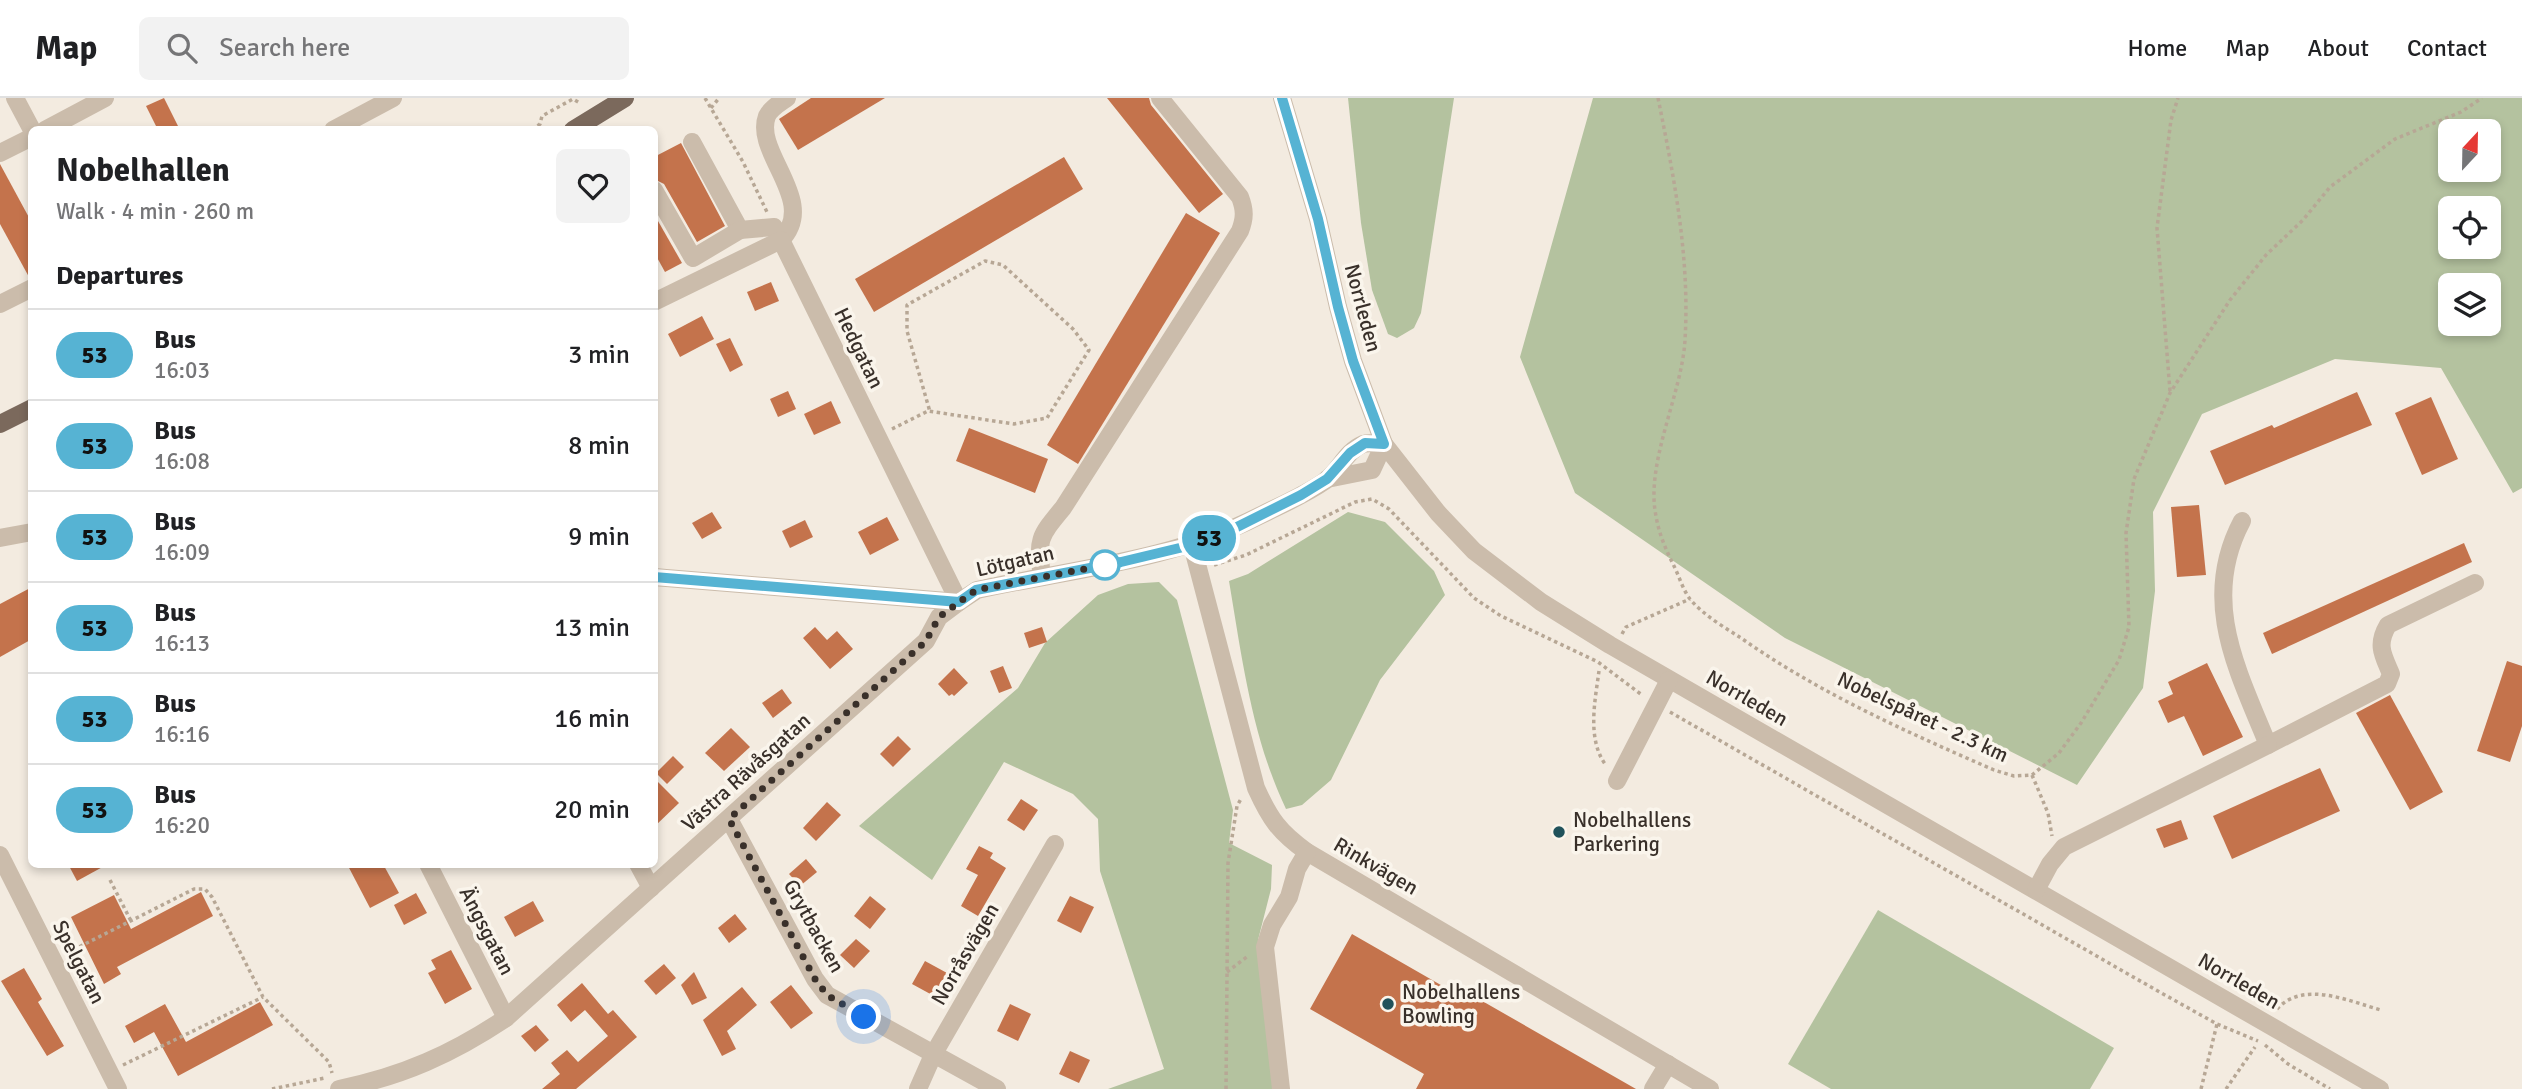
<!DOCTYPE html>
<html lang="en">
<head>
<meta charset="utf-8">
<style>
	:root { --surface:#fff; --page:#f2f2f2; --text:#202124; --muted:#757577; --line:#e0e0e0 }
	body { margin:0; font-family:Signika,sans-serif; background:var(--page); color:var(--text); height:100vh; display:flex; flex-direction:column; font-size:26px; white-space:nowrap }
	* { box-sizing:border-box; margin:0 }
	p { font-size:23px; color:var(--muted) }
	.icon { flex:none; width:38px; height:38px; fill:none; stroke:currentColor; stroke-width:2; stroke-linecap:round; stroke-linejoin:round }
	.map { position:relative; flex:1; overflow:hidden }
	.side { position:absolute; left:28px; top:28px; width:630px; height:742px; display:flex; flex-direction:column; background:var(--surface); border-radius:10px; box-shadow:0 4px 10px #0003 }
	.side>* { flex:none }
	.badge { padding:0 14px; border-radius:23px; font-size:24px; line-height:46px }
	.needle { width:46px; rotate:22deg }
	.tools { position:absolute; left:2438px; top:21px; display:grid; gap:14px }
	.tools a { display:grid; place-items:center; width:63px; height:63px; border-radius:10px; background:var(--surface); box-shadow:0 4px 10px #0003; font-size:35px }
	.you { position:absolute; width:35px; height:35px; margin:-18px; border:5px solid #fff; border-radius:50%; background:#1a73e8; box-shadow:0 0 0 10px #1a73e833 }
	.map>.badge { position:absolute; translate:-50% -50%; box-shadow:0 0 0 4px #fff }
	h2 { padding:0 28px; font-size:26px; line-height:63px }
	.round { display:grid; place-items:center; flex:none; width:74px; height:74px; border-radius:10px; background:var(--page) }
	.head { display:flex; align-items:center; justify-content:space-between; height:119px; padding:0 28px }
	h1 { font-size:33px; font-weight:700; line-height:52px }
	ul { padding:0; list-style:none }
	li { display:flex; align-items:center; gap:21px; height:91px; padding:0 28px; border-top:2px solid var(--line) }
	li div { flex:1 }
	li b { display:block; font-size:26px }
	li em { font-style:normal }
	li .badge { min-width:77px; font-weight:700; text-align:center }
	header { display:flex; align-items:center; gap:42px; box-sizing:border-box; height:98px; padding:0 35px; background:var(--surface); border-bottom:2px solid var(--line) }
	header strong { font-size:33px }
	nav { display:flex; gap:38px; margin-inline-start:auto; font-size:24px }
	.search { width:490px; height:63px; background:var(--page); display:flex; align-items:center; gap:18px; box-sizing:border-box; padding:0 24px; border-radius:10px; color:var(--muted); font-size:26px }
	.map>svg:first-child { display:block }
	.green { fill:#b4c29f; fill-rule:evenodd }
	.building { fill:#c4734c }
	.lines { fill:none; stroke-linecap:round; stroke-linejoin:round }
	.path { stroke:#b7a795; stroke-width:3.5; stroke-dasharray:3.5 3.5; stroke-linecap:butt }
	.minor { stroke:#cbbcab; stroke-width:18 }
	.major { stroke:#7b695c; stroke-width:18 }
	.line-casing { stroke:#fff; stroke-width:16 }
	.line { stroke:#56b3d3; stroke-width:10 }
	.walk { stroke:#39302a; stroke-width:7; stroke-dasharray:0 12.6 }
	.stop-dot { fill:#fff; stroke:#56b3d3; stroke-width:3.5 }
	.poi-dot { fill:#20525b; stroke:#faf5ec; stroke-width:2.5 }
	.labels { text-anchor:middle; stroke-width:7; stroke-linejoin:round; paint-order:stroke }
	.street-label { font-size:21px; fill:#39302a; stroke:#faf5ec }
	.poi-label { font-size:21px; fill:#39302a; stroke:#faf5ec; text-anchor:start }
</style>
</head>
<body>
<header>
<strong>Map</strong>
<div class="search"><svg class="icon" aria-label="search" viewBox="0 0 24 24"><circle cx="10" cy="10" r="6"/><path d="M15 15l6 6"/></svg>Search here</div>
<nav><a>Home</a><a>Map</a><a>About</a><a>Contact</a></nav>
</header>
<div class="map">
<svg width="2522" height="991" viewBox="0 0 2522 991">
	<rect width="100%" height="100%" fill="#f3ebe0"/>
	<g class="green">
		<path d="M 1348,0 L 1454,0 L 1421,215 L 1414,230 L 1397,240 L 1388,236 L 1372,192 L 1361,125 Z"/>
		<path d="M 1593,0 L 2522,0 L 2522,390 L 2513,395 L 2441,270 L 2335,261 L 2202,316 L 2153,414 L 2155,493 L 2143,590 L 2077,687 L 1785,540 L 1575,395 L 1520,259 ZM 2488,33 L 2488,72 L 2450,72 L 2450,33 ZM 2488,110 L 2488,149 L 2450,149 L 2450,110 ZM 2450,187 L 2488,187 L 2488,226 L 2450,226 Z"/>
		<path d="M 1348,414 L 1385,424 L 1434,473 L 1445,497 L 1380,582 L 1331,682 L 1302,707 L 1286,711 C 1252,640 1242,560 1229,483 L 1248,476 Z"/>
		<path d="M 1159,484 L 1177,502 L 1233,712 L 1229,745 L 1272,767 L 1271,791 L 1258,842 L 1274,940 L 1276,991 L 1108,991 L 1164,971 L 1100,773 L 1098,721 L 1073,696 L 1004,664 L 932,782 L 859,728 L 1018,590 L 1045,545 L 1098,497 L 1128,486 Z"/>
		<path d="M 1878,812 L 2114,950 L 2090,991 L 1831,991 L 1788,966 Z"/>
	</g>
	<g class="building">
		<path d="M 164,0 L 180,32 L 158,32 L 146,8 Z"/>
		<path d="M 811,0 L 885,0 L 798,52 L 779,21 Z"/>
		<path d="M 1107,0 L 1149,0 L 1151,7 L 1223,96 L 1199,115 Z"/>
		<path d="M 681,45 L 725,128 L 697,144 L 664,86 L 654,81 L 654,59 Z"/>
		<path d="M 1064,59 L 1083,91 L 874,214 L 855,181 Z"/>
		<path d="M 0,66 L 32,125 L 32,179 L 29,179 L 0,126 Z"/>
		<path d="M 1186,115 L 1220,135 L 1078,366 L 1047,347 Z"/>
		<path d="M 654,116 L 682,165 L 665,174 L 654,154 Z"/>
		<path d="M 771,184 L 779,203 L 755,213 L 747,194 Z"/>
		<path d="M 702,218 L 714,241 L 680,259 L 668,236 Z"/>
		<path d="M 730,240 L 743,267 L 730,274 L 716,246 Z"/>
		<path d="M 788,293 L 796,311 L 778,319 L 770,301 Z"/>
		<path d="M 2357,294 L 2372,327 L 2225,387 L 2210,353 L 2272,327 L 2274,330 Z"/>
		<path d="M 2431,299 L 2458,361 L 2422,377 L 2395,315 Z"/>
		<path d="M 831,303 L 841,325 L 814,337 L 804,316 Z"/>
		<path d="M 969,330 L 1048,361 L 1035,395 L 956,363 Z"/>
		<path d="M 2199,407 L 2206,477 L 2177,479 L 2171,409 Z"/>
		<path d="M 712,414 L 722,430 L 702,441 L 692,425 Z"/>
		<path d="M 887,419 L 899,442 L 870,457 L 858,434 Z"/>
		<path d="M 805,422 L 813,439 L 790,450 L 782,433 Z"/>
		<path d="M 2464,445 L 2472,464 L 2272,556 L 2263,535 Z"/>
		<path d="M 32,489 L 32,541 L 0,559 L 0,506 Z"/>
		<path d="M 815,529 L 827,542 L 837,533 L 853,551 L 830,571 L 803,540 Z"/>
		<path d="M 1042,529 L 1047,544 L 1029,550 L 1024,535 Z"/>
		<path d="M 2507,563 L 2522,568 L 2522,628 L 2510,664 L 2477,653 Z"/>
		<path d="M 2207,565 L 2243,639 L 2203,658 L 2184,618 L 2168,625 L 2158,603 L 2173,596 L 2168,584 Z"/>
		<path d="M 1003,568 L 1012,590 L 999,595 L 990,573 Z"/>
		<path d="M 954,570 L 968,585 L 954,598 L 952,596 L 949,598 L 938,586 Z"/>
		<path d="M 782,591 L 792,605 L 773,620 L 762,605 Z"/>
		<path d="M 2390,597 L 2443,694 L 2410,712 L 2356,615 Z"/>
		<path d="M 731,630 L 750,649 L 724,673 L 705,655 Z"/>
		<path d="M 898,638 L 911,651 L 893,669 L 880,656 Z"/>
		<path d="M 673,658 L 684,669 L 667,686 L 656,675 Z"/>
		<path d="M 2320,670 L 2340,713 L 2232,761 L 2213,718 Z"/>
		<path d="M 654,680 L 679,705 L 654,729 Z"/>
		<path d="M 1021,701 L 1038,712 L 1024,733 L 1007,722 Z"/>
		<path d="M 827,704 L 841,717 L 816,743 L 803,730 Z"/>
		<path d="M 2181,722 L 2188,741 L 2164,750 L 2156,731 Z"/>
		<path d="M 979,748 L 993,755 L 990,760 L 1006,770 L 978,818 L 961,808 L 978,777 L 966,771 Z"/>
		<path d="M 806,761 L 817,774 L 800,788 L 789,776 Z"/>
		<path d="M 68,766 L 108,766 L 77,783 Z"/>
		<path d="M 347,766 L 383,766 L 399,795 L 370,810 Z"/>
		<path d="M 201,794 L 213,818 L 117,869 L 121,876 L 104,886 L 71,819 L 114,797 L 131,831 Z"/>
		<path d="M 416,795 L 427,815 L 404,827 L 394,807 Z"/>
		<path d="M 870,798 L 886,811 L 870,831 L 854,818 Z"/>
		<path d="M 1070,798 L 1094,809 L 1081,835 L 1057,823 Z"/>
		<path d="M 533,803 L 544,823 L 515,839 L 504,819 Z"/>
		<path d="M 735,816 L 747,831 L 729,845 L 718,830 Z"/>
		<path d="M 1352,836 L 1467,902 L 1470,896 L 1636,991 L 1416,991 L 1424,976 L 1310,911 Z"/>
		<path d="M 856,841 L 870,853 L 854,870 L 840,857 Z"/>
		<path d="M 451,852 L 472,891 L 445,906 L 428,875 L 436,871 L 431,862 Z"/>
		<path d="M 925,863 L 947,875 L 934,898 L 912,886 Z"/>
		<path d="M 664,866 L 676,880 L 656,897 L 644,883 Z"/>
		<path d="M 24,870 L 42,901 L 38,904 L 64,948 L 47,958 L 1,883 Z"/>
		<path d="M 694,874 L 707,900 L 692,907 L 681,887 Z"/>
		<path d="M 582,885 L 608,916 L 613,912 L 637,939 L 576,991 L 542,991 L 560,976 L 551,965 L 567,952 L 578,964 L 608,938 L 585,912 L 571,924 L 557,907 Z"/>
		<path d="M 791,887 L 813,915 L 791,931 L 770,904 Z"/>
		<path d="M 742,889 L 757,907 L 727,933 L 736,951 L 722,958 L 703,922 Z"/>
		<path d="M 260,904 L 273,927 L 178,978 L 154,934 L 134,945 L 125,928 L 165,906 L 186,944 Z"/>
		<path d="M 1010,906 L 1031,916 L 1018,943 L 997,933 Z"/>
		<path d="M 536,927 L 549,942 L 535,954 L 521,938 Z"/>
		<path d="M 1070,953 L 1090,962 L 1079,985 L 1059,976 Z"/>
	</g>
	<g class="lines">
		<g class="path">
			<path d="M 705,0 L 743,64 L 767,114"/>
			<path d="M 1658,0 C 1674,79 1690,160 1685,242 C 1682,296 1645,365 1656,418 C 1659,436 1666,452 1674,468 C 1679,478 1683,492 1690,501 C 1703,517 1724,529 1741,540 C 1819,595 1907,634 1994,672 L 2014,678 L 2032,677 L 2059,655 L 2081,625 L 2119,562 L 2129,529 L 2126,435 L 2134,381 L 2170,295 L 2230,202 L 2266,157 L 2303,122 L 2330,89 L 2395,41 L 2461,14 L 2482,0"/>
			<path d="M 711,10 L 719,0"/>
			<path d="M 532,32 L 540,26 L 542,18 L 573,1 L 580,5"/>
			<path d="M 2170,293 L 2157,130 L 2171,22 L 2178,0"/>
			<path d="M 892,331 L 928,313 L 1014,326 L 1047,320 L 1089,252 L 1073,231 L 1003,167 L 985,163 L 907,207 L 907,233 L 930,314"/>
			<path d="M 1214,467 L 1246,457 L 1355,404 L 1372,401 L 1389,411 L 1474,500 L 1501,518 L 1598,564 L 1642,597"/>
			<path d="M 1622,536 L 1626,529 L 1690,501"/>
			<path d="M 1599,573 C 1595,603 1587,640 1605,666"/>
			<path d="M 1670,614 L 2156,892 L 2217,926 L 2258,943"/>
			<path d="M 2032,677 L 2048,715 L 2052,738"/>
			<path d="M 110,782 L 131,823"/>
			<path d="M 67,855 L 194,791 L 205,791 L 212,799 L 263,899 L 329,964 L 332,975"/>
			<path d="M 1227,874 L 1248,858"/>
			<path d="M 2277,911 C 2304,882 2348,903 2381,912"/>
			<path d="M 2265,947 L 2288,966 L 2330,991"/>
			<path d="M 123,967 L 263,899"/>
			<path d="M 272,991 L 325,980"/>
			<path d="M 1226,991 L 1228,765 L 1237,708 L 1242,699"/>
			<path d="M 2201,991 L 2217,926"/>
			<path d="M 2226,991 L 2255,949"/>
		</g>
		<g class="minor">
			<path d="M 15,0 L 32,32"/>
			<path d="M 1282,0 L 1318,121 L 1338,209 L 1353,263 L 1384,346 L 1438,415 L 1474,453 L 1541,504 L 1610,547 L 2380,991"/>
			<path d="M 45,32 L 105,0"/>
			<path d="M 333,32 L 393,0"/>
			<path d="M 692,44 L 740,132 L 774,129 L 781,142 C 819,103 753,55 767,18 C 771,10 780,5 787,0"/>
			<path d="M 0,55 L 32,39"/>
			<path d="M 654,92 L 693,160 L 740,132"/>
			<path d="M 0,206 L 32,190"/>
			<path d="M 1327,381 L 1372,372 L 1384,346"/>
			<path d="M 2242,423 C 2200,502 2237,571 2268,647 L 2387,586 L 2391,576 C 2383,557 2376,547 2388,527 L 2475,485"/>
			<path d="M 0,440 L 32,434"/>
			<path d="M 1192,447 L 1256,690 C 1270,721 1279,734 1307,754 L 1710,991"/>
			<path d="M 654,479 L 959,504 L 977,492 C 1072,471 1171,463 1259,418 C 1281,407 1305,397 1325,383 C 1339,373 1346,353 1363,346 C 1369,344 1378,346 1384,346"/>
			<path d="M 1042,479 C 1037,441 1039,439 1063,410 L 1240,133 C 1245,120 1245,112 1240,99 L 1160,0"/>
			<path d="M 1617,683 L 1669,582"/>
			<path d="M 729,721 L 815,881 L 827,897 L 997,991"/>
			<path d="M 0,757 L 118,991"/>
			<path d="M 428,766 L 506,920"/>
			<path d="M 638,766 L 651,790"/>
			<path d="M 2036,792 L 2050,766 L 2064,749 L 2268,647"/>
			<path d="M 339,991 C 403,978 452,956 506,920 L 926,543 L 939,519 L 959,504 L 781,142 L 654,204"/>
			<path d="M 918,991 L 933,957 L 1055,746"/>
			<path d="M 1281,991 L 1265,849 L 1272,827 L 1289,799 L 1297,771 L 1307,754"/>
			<path d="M 1653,991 L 1668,966"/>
		</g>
		<g class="major">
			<path d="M 573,32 L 625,0"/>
			<path d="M 0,326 L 32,310"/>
		</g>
	</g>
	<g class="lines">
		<defs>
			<path id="line" d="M 654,479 L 959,504 L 976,492 L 1121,464 L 1192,447 L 1237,429 L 1301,397 L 1327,381 L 1350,355 L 1365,345 L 1384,346 L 1353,263 L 1338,209 L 1318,121 L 1282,0"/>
		</defs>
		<use href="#line" class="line-casing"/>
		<use href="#line" class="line"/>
		<path class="walk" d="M 864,919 L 827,897 L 815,881 L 729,721 L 926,543 L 939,519 L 976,492 L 1105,467"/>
	</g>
	<circle class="stop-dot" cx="1105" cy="467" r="14"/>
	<g class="poi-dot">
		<circle cx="1559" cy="734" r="7"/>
		<circle cx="1388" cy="906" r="7"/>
	</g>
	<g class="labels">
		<g class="street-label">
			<text transform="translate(1363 210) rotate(75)" y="7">Norrleden</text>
			<text transform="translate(859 250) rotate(64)" y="7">Hedgatan</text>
			<text transform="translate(1015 463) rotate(-13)" y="7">Lötgatan</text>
			<text transform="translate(1747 600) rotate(30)" y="7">Norrleden</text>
			<text transform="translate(1923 619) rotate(25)" y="7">Nobelspåret - 2.3 km</text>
			<text transform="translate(746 674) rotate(-42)" y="7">Västra Rävåsgatan</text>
			<text transform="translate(1376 768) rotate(30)" y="7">Rinkvägen</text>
			<text transform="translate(814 828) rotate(61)" y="7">Grytbacken</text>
			<text transform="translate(487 833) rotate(63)" y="7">Ängsgatan</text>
			<text transform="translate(965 856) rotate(-60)" y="7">Norråsvägen</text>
			<text transform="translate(79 864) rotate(63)" y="7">Spelgatan</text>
			<text transform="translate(2239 883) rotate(30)" y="7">Norrleden</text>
		</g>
		<g class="poi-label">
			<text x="1573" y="729">Nobelhallens<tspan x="1573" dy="24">Parkering</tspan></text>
			<text x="1402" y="901">Nobelhallens<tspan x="1402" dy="24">Bowling</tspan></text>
		</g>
	</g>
</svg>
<div class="tools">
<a><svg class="needle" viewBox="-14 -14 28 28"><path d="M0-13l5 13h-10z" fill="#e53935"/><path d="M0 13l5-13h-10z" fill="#757577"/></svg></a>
<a><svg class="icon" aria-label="locate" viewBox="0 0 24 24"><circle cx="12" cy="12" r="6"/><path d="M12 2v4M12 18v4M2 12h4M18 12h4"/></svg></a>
<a><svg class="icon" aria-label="layers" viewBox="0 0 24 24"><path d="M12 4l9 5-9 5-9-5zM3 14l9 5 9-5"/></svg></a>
</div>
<div class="you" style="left:864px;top:919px"></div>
<b class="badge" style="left:1209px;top:440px;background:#56b3d3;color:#111">53</b>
<section class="side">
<div class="head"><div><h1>Nobelhallen</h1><p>Walk · 4 min · 260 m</p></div><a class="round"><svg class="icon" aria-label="heart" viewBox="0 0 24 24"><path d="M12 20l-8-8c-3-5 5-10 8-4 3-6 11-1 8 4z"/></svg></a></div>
<h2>Departures</h2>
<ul>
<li><span class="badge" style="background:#56b3d3;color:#111">53</span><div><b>Bus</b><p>16:03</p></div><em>3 min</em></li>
<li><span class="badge" style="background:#56b3d3;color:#111">53</span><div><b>Bus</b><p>16:08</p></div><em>8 min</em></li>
<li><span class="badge" style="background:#56b3d3;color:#111">53</span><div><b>Bus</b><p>16:09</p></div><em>9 min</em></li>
<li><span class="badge" style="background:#56b3d3;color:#111">53</span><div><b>Bus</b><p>16:13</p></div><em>13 min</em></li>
<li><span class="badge" style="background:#56b3d3;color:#111">53</span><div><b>Bus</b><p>16:16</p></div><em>16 min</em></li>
<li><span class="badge" style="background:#56b3d3;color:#111">53</span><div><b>Bus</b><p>16:20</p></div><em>20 min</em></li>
</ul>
</section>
</div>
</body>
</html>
